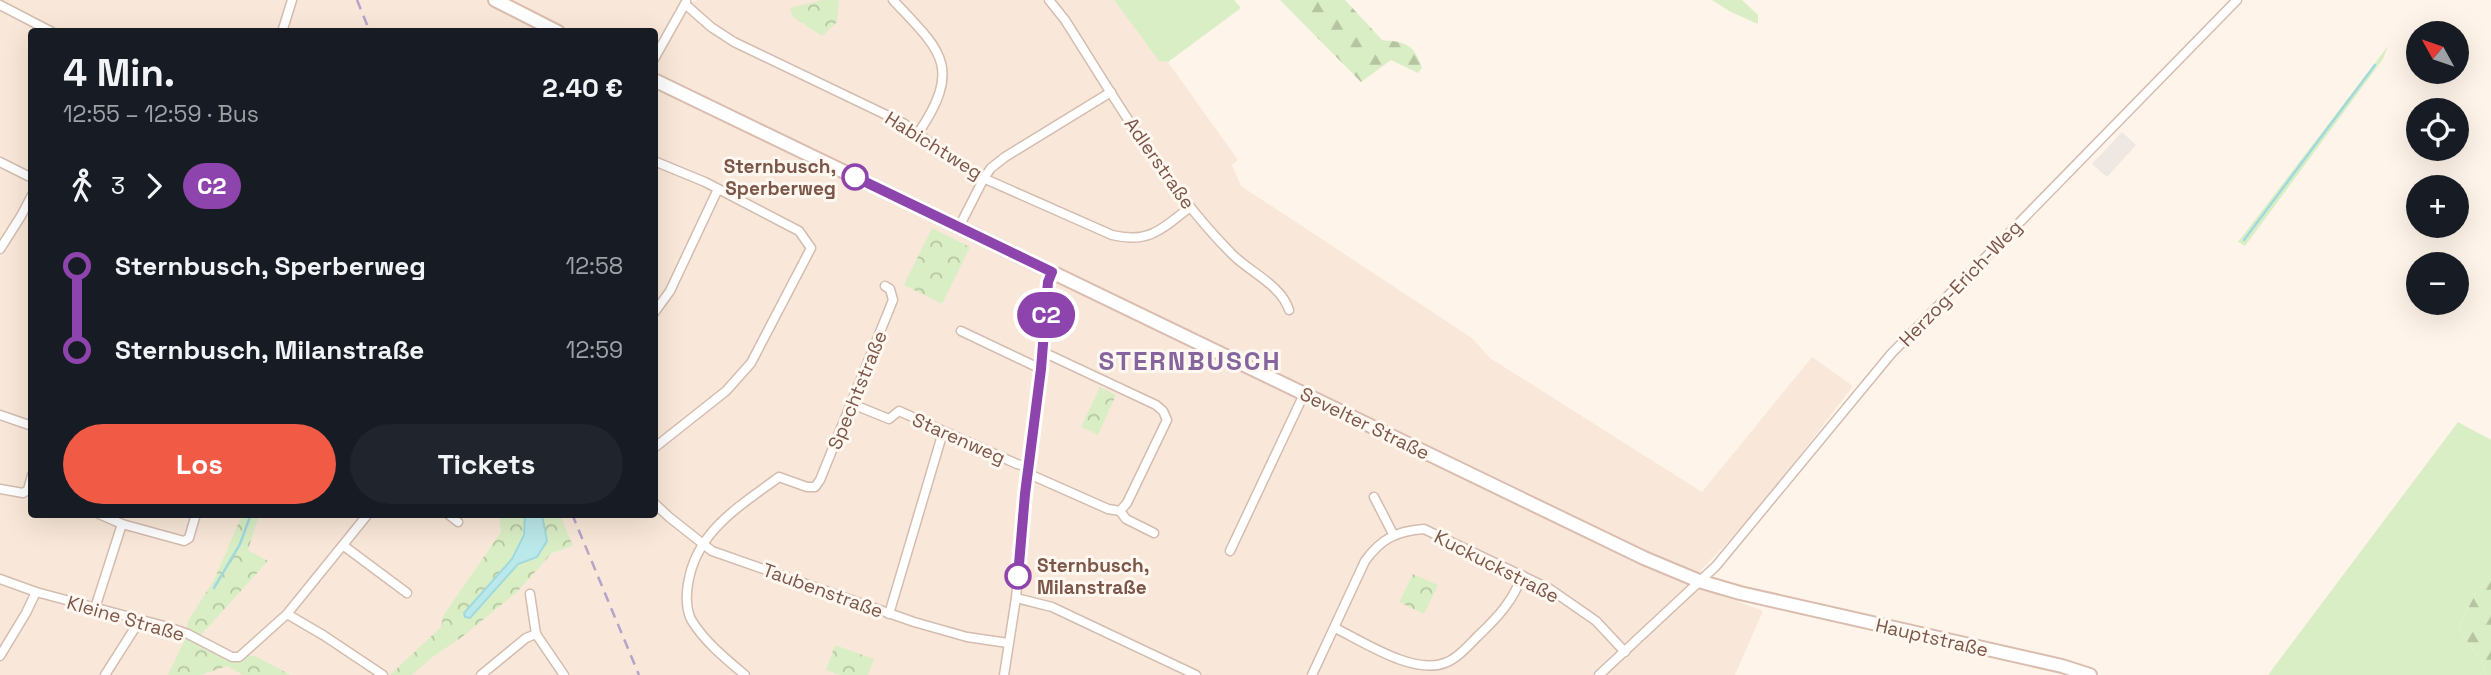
<!DOCTYPE html>
<html lang="de">
<head>
<meta charset="utf-8">
<style>
	:root { --surface:#171b24; --page:#20242c; --text:#f1f3f6; --muted:#9ea1a6; --accent:#f15a45 }
	body { margin:0; font-family:"Space Grotesk",sans-serif; background:var(--page); color:var(--text); height:100vh; display:flex; flex-direction:column; font-size:26px; white-space:nowrap }
	* { box-sizing:border-box; margin:0 }
	p { font-size:23px; color:var(--muted) }
	.icon { flex:none; width:38px; height:38px; fill:none; stroke:currentColor; stroke-width:2; stroke-linecap:round; stroke-linejoin:round }
	.map { position:relative; flex:1; overflow:hidden }
	.drawer { position:absolute; left:28px; top:28px; width:630px; height:490px; display:flex; flex-direction:column; background:var(--surface); border-radius:7px; box-shadow:0 7px 28px #0002 }
	.drawer>* { flex:none }
	.badge { padding:0 14px; border-radius:23px; font-size:24px; line-height:46px }
	.needle { width:46px; rotate:310deg }
	.tools { position:absolute; left:2406px; top:21px; display:grid; gap:14px }
	.tools a { display:grid; place-items:center; width:63px; height:63px; border-radius:50%; background:var(--surface); box-shadow:0 7px 28px #0002; font-size:35px }
	.map>.badge { position:absolute; translate:-50% -50%; box-shadow:0 0 0 4px #fff }
	.legs { display:flex; align-items:center; gap:10px; height:77px; padding:0 35px; font-size:23px }
	.legs p { margin-inline-start:auto }
	.headline { display:flex; align-items:center; justify-content:space-between; height:119px; padding:0 35px }
	h1 { font-size:38px; font-weight:700; line-height:52px }
	.cta { display:flex; gap:14px; margin-top:auto; padding:14px 35px }
	.cta a { flex:1; height:80px; border-radius:42px; background:var(--accent); color:#fff; font-size:28px; font-weight:700; line-height:80px; text-align:center }
	.cta a+a { background:var(--page); color:var(--text) }
	ul { padding:0 35px; list-style:none }
	li { display:flex; align-items:center; gap:24px; height:84px; font-size:26px }
	li i { display:grid; place-items:center; width:10px; height:100%; margin:0 9px; background:currentColor }
	li i::after { content:''; width:18px; height:18px; margin:-9px; border:5px solid; border-radius:50%; background:var(--surface) }
	li p { margin-inline-start:auto }
	li:first-child i { background:linear-gradient(#0000 50%,currentColor 0) }
	li:last-child i { background:linear-gradient(currentColor 50%,#0000 0) }
	.map>svg:first-child { display:block }
	.residential { fill:#f9e8d9; fill-rule:evenodd }
	.industrial { fill:#efe7e2 }
	.grass { fill:#daeec5 }
	.forest { fill:url(#forest-firs) }
	.park { fill:url(#park-crowns) }
	.water { fill:#bbe8ea; stroke:#a0dadd; stroke-width:2 }
	.lines { fill:none; stroke-linecap:round; stroke-linejoin:round }
	.stream { stroke:#a0dadd; stroke-width:2.5 }
	.street-casing { stroke:#d4bcaf; stroke-width:11 }
	.secondary-casing { stroke:#dabdaf; stroke-width:16 }
	.street { stroke:#fff; stroke-width:8 }
	.secondary { stroke:#fff; stroke-width:12 }
	.rail { stroke:#b5a4ca; stroke-width:2.5; stroke-dasharray:10 7; stroke-linecap:butt }
	.line-1-casing { stroke:#fff; stroke-width:16 }
	.line-1 { stroke:#8e44ad; stroke-width:10 }
	.stop-1-dot { fill:#fff; stroke:#8e44ad; stroke-width:3.5 }
	.labels { text-anchor:middle; stroke-width:6; stroke-linejoin:round; paint-order:stroke }
	.street-label { font-size:19px; fill:#7c5649; stroke:#fff8f1 }
	.stop-label { font-size:19px; font-weight:bold; fill:#7c5649; stroke:#fff8f1; text-anchor:end }
	.district-label { font-size:26px; font-weight:bold; letter-spacing:2px; fill:#86659f; stroke:#fff8f1 }
</style>
</head>
<body>
<div class="map">
<svg width="2491" height="675" viewBox="0 0 2491 675">
	<defs>
		<pattern id="forest-firs" width="22" height="20" patternUnits="userSpaceOnUse" patternTransform="scale(1.75)"><rect width="22" height="20" fill="#daeec5"/><path d="M5 1l3.5 6h-7zM16 11l3.5 6h-7z" fill="#b6c4a2"/></pattern>
		<pattern id="park-crowns" width="20" height="18" patternUnits="userSpaceOnUse" patternTransform="scale(1.75)"><rect width="20" height="18" fill="#daeec5"/><path d="M2 6a3 3 0 1 1 6 0M12 15a3 3 0 1 1 6 0" fill="none" stroke="#b6c4a2"/></pattern>
	</defs>
	<rect width="100%" height="100%" fill="#fef4e9"/>
	<path class="residential" d="M 0,0 L 691,0 L 693,2 L 697,0 L 1114,0 L 1159,61 L 1168,62 L 1238,160 L 1232,165 L 1241,186 L 1472,338 L 1490,358 L 1702,492 L 1812,357 L 1853,386 L 1760,508 L 1701,570 L 1703,588 L 1763,611 L 1735,675 L 0,675 ZM 32,32 L 654,32 L 654,514 L 32,514 Z"/>
	<path class="industrial" d="M 2122,132 L 2136,145 L 2107,177 L 2092,164 Z"/>
	<g class="grass">
		<path d="M 1114,0 L 1234,0 L 1241,8 L 1168,62 L 1159,61 Z"/>
		<path d="M 1712,0 L 1742,0 L 1758,15 L 1758,24 L 1731,12 Z"/>
		<path d="M 2388,46 L 2383,59 L 2245,246 L 2238,242 Z"/>
		<path d="M 2458,422 L 2491,440 L 2491,579 L 2478,589 L 2458,628 L 2484,665 L 2486,675 L 2268,675 Z"/>
	</g>
	<g class="forest">
		<path d="M 1280,0 L 1345,0 L 1382,40 C 1406,42 1414,44 1422,68 L 1418,73 L 1391,60 L 1361,82 Z"/>
		<path d="M 2491,579 L 2491,675 L 2486,675 L 2484,665 L 2458,628 L 2478,589 Z"/>
	</g>
	<g class="park">
		<path d="M 822,0 L 839,0 L 837,22 L 822,36 L 793,17 L 790,8 Z"/>
		<path d="M 932,228 L 970,247 L 942,304 L 904,285 Z"/>
		<path d="M 1100,387 L 1116,395 L 1098,435 L 1081,427 Z"/>
		<path d="M 242,515 L 259,515 L 248,550 L 268,561 L 200,636 L 233,653 L 255,656 L 291,675 L 243,675 L 227,666 L 201,675 L 168,675 L 185,639 L 188,621 L 214,580 Z"/>
		<path d="M 499,515 L 560,515 L 573,546 L 552,553 L 517,592 L 462,637 L 431,658 L 412,675 L 390,675 L 441,627 L 443,616 L 501,532 Z"/>
		<path d="M 1413,574 L 1438,585 L 1424,614 L 1399,602 Z"/>
		<path d="M 835,645 L 874,659 L 868,675 L 840,675 L 826,670 Z"/>
	</g>
	<path class="water" d="M 525,515 L 542,515 L 547,541 L 537,557 L 518,564 L 470,618 L 465,617 L 464,613 L 512,559 L 524,535 Z"/>
	<g class="lines">
		<g class="stream">
			<path d="M 2244,240 L 2375,65"/>
			<path d="M 214,588 L 240,544 L 251,514"/>
		</g>
		<defs>
			<g id="street">
				<path d="M 893,0 C 940,50 963,66 919,132"/>
				<path d="M 1049,0 L 1065,20 C 1116,100 1166,188 1233,255 C 1250,272 1282,286 1289,310"/>
				<path d="M 685,4 L 711,27 L 734,42 L 903,123 L 974,174 L 1112,235 C 1149,244 1162,229 1190,207"/>
				<path d="M 0,5 L 52,32"/>
				<path d="M 282,32 L 292,0"/>
				<path d="M 654,59 L 686,2"/>
				<path d="M 654,161 L 705,182 L 799,231 L 811,248 L 751,363 L 726,391 L 654,448"/>
				<path d="M 0,162 L 32,178"/>
				<path d="M 959,227 L 984,178 L 991,168 L 1005,157 L 1111,92"/>
				<path d="M 0,249 L 21,216 L 32,195"/>
				<path d="M 654,313 L 670,291 L 718,189"/>
				<path d="M 961,331 L 1041,369"/>
				<path d="M 852,404 L 889,419 L 899,411 L 1017,464 L 1030,467"/>
				<path d="M 0,415 L 32,426"/>
				<path d="M 1029,474 L 1108,509 L 1120,511 L 1127,503 L 1167,420 L 1163,411 L 1156,405 L 1043,352"/>
				<path d="M 0,489 L 23,493 L 28,490 L 32,475"/>
				<path d="M 1374,497 L 1393,534"/>
				<path d="M 654,503 L 669,517 L 712,551 L 914,622 L 967,637 L 1008,643"/>
				<path d="M 1120,511 L 1126,519 L 1154,533"/>
				<path d="M 99,514 L 122,524"/>
				<path d="M 448,514 L 458,522"/>
				<path d="M 344,546 L 407,593"/>
				<path d="M 1230,551 L 1304,394"/>
				<path d="M 0,579 L 36,592 L 168,627 L 188,634 L 232,657 L 239,657 L 287,614 L 368,514"/>
				<path d="M 530,594 L 536,634"/>
				<path d="M 1016,598 L 1052,607 L 1196,675"/>
				<path d="M 95,608 L 122,524 L 184,541 L 189,538 L 196,514"/>
				<path d="M 287,614 L 323,635 L 383,675"/>
				<path d="M 889,614 L 943,432"/>
				<path d="M 1335,628 C 1364,642 1413,675 1445,663 C 1458,658 1468,646 1478,636 C 1497,618 1514,600 1522,575"/>
				<path d="M 0,656 L 26,613 L 36,592"/>
				<path d="M 105,675 L 140,620"/>
				<path d="M 481,675 L 526,638 L 536,634 L 564,675"/>
				<path d="M 745,675 C 726,659 705,642 692,621 C 686,611 686,595 688,584 C 696,531 740,506 779,477 L 807,487 L 815,487 L 820,480 L 893,300 L 890,289 L 885,286"/>
				<path d="M 1004,675 L 1016,598 L 1025,494 L 1041,369 L 1048,282 L 1052,272"/>
				<path d="M 1312,675 L 1365,561 C 1381,539 1396,531 1424,529 L 1550,589 L 1596,621 L 1625,652"/>
				<path d="M 1599,675 L 1716,566 L 1891,354 L 2237,0"/>
			</g>
			<g id="secondary">
				<path d="M 495,0 L 558,32"/>
				<path d="M 654,80 L 1644,558 L 1699,581 L 1740,593 L 2062,666 L 2090,675"/>
			</g>
		</defs>
		<use href="#street" class="street-casing"/>
		<use href="#secondary" class="secondary-casing"/>
		<use href="#street" class="street"/>
		<use href="#secondary" class="secondary"/>
		<g class="rail">
			<path d="M 357,0 L 370,32"/>
			<path d="M 572,514 L 639,675"/>
		</g>
	</g>
	<g class="lines">
		<defs>
			<path id="line-1" d="M 855,177 L 1052,272 L 1048,282 L 1041,369 L 1025,494 L 1018,576"/>
		</defs>
		<use href="#line-1" class="line-1-casing"/>
		<use href="#line-1" class="line-1"/>
	</g>
	<g class="stop-1-dot">
		<circle cx="855" cy="177" r="12"/>
		<circle cx="1018" cy="576" r="12"/>
	</g>
	<g class="labels">
		<g class="street-label">
			<text transform="translate(934 145) rotate(32)" y="7">Habichtweg</text>
			<text transform="translate(1160 163) rotate(55)" y="7">Adlerstraße</text>
			<text transform="translate(1960 283) rotate(-46)" y="7">Herzog-Erich-Weg</text>
			<text transform="translate(857 390) rotate(-68)" y="7">Spechtstraße</text>
			<text transform="translate(1365 423) rotate(26)" y="7">Sevelter Straße</text>
			<text transform="translate(959 438) rotate(24)" y="7">Starenweg</text>
			<text transform="translate(1497 566) rotate(27)" y="7">Kuckuckstraße</text>
			<text transform="translate(823 590) rotate(20)" y="7">Taubenstraße</text>
			<text transform="translate(126 618) rotate(16)" y="7">Kleine Straße</text>
			<text transform="translate(1932 637) rotate(13)" y="7">Hauptstraße</text>
		</g>
		<g class="stop-label">
			<text x="836" y="173">Sternbusch,<tspan x="836" dy="22">Sperberweg</tspan></text>
			<text x="1037" y="572" text-anchor="start">Sternbusch,<tspan x="1037" dy="22">Milanstraße</tspan></text>
		</g>
		<g class="district-label">
			<text x="1190" y="370">STERNBUSCH</text>
		</g>
	</g>
</svg>
<div class="tools">
<a><svg class="needle" viewBox="-14 -14 28 28"><path d="M0-13l5 13h-10z" fill="#e53935"/><path d="M0 13l5-13h-10z" fill="#9ea1a6"/></svg></a>
<a><svg class="icon" aria-label="locate" viewBox="0 0 24 24"><circle cx="12" cy="12" r="6"/><path d="M12 2v4M12 18v4M2 12h4M18 12h4"/></svg></a>
<a>+</a>
<a>−</a>
</div>
<b class="badge" style="left:1046px;top:315px;background:#8e44ad;color:#fff">C2</b>
<section class="drawer">
<div class="headline"><div><h1>4 Min.</h1><p>12:55 – 12:59 · Bus</p></div><b>2.40 €</b></div>
<div class="legs"><svg class="icon" aria-label="walk" viewBox="0 0 24 24"><circle cx="13" cy="4" r="2"/><path d="M13 8l-2 6 4 7M11 14l-3 7M7 12l3-4h3l4 4"/></svg>3<svg class="icon" aria-label="forward" viewBox="0 0 24 24"><path d="M9 5l7 7-7 7"/></svg><b class="badge" style="background:#8e44ad;color:#fff">C2</b></div>
<ul>
<li><i style="color:#8e44ad"></i><b>Sternbusch, Sperberweg</b><p>12:58</p></li>
<li><i style="color:#8e44ad"></i><b>Sternbusch, Milanstraße</b><p>12:59</p></li>
</ul>
<div class="cta"><a>Los</a><a>Tickets</a></div>
</section>
</div>
</body>
</html>
